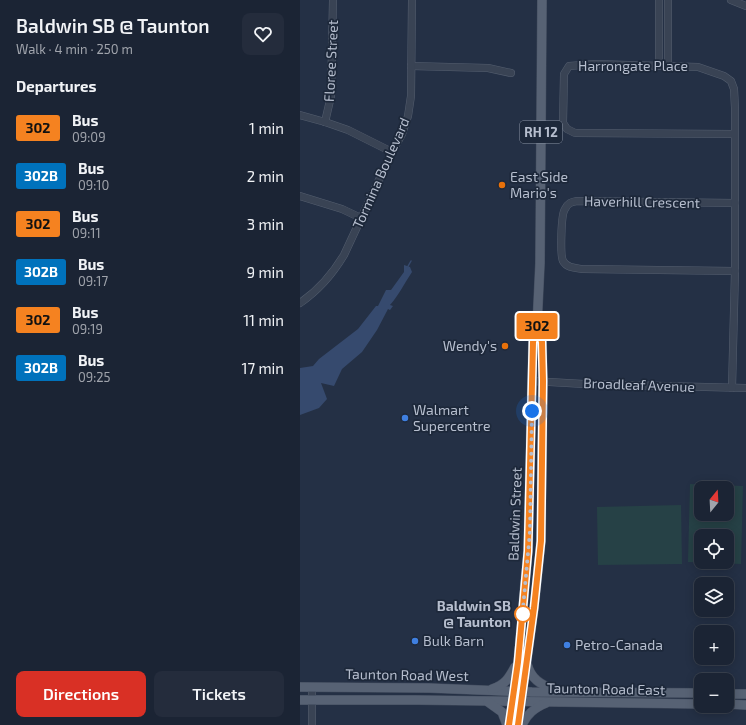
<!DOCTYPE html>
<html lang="en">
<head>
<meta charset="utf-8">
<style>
	:root { --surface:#1b2434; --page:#242c3c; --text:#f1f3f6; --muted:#a0a4ac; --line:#39414f; --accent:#d93025 }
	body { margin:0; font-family:"Exo 2",sans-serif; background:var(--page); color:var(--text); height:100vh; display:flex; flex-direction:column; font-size:15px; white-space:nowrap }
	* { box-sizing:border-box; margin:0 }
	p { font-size:13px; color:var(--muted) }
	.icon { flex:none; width:22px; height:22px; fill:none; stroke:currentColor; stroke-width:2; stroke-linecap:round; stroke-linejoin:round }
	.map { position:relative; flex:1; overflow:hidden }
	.details { display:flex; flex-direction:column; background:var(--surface); width:300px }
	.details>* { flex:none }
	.badge { padding:0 8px; border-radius:3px; font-size:14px; line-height:26px }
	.needle { width:26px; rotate:18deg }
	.buttons { position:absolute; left:394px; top:481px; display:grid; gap:8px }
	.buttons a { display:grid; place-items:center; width:40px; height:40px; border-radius:8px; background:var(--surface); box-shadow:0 2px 10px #0003,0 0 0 1px var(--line); font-size:20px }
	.you { position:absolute; width:20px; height:20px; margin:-10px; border:3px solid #fff; border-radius:50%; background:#1a73e8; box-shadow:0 0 0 6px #1a73e833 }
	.map>.badge { position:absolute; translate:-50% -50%; box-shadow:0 0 0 2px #fff }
	h2 { padding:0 16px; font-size:15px; line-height:36px }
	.round { display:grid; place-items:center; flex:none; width:42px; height:42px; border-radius:8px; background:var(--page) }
	.summary { display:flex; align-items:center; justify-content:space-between; height:68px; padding:0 16px }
	h1 { font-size:19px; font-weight:600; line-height:30px }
	.action { display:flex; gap:8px; margin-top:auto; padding:8px 16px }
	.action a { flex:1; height:46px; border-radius:8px; background:var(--accent); color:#fff; font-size:16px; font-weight:600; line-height:46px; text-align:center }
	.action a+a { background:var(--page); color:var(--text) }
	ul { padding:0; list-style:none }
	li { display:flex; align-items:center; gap:12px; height:48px; padding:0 16px }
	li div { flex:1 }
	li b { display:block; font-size:15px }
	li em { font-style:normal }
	li .badge { min-width:44px; font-weight:700; text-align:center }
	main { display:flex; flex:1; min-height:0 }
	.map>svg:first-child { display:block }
	.green { fill:#264146; fill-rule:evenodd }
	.water { fill:#364a6e }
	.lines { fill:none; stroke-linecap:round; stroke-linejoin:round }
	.stream { stroke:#364a6e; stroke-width:1.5 }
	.minor-casing { stroke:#545e6f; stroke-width:8 }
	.major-casing { stroke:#424c5e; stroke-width:10 }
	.minor { stroke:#394354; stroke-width:7 }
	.major { stroke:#576274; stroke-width:9 }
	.line-casing { stroke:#fff; stroke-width:9 }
	.line { stroke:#f58220; stroke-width:6 }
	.walk { stroke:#b6bece; stroke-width:4; stroke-dasharray:0 7.2 }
	.food-dot { fill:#e8710a; stroke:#1d283a; stroke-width:1.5 }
	.shop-dot { fill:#3f7fe0; stroke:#1d283a; stroke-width:1.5 }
	.stop-dot { fill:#fff; stroke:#f58220; stroke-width:2 }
	.labels { text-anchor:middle; stroke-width:3.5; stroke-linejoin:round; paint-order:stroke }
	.shield { fill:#1d283a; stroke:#8891a2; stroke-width:1 }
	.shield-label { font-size:13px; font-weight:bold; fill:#b6bece }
	.street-label { font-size:14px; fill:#b6bece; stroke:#1d283a }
	.poi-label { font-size:14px; fill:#b6bece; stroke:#1d283a; text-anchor:start }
	.stop-label { font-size:14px; font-weight:bold; fill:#b6bece; stroke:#1d283a; text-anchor:end }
</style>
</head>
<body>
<main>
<section class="details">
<div class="summary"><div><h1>Baldwin SB @ Taunton</h1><p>Walk · 4 min · 250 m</p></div><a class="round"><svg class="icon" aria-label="heart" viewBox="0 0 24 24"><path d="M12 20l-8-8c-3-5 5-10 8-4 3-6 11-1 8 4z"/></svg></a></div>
<h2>Departures</h2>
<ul>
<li><span class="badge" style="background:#f58220;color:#111">302</span><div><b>Bus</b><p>09:09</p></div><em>1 min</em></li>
<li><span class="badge" style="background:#0072bc;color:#fff">302B</span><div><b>Bus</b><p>09:10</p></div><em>2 min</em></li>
<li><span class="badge" style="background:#f58220;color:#111">302</span><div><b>Bus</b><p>09:11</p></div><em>3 min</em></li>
<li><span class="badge" style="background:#0072bc;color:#fff">302B</span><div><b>Bus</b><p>09:17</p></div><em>9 min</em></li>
<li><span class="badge" style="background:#f58220;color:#111">302</span><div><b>Bus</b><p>09:19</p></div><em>11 min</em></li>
<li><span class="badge" style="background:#0072bc;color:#fff">302B</span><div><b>Bus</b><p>09:25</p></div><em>17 min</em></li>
</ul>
<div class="action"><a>Directions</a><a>Tickets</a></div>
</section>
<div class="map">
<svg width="446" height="725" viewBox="0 0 446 725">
	<rect width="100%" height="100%" fill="#243045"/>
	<g class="green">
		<path d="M 390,484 L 443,486 L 441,564 L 388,562 ZM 401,488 L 427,488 L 427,514 L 401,514 ZM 401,536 L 427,536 L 427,562 L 401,562 Z"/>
		<path d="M 381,505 L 382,564 L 298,565 L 297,507 Z"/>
	</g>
	<path class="water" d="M 104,265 L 110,267 L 112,272 C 104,284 99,295 90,305 L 93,306 L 90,310 L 88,309 L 77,330 L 62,352 L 42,369 L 34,386 L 21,383 L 27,399 L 19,408 L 0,415 L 0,368 L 13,366 L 19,359 L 58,329 L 76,306 L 78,306 L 86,290 L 91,290 L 104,272 Z"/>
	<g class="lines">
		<path class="stream" d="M 107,268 L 111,261"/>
		<defs>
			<g id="minor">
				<path d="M 368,0 L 368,65"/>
				<path d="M 431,0 L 446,6"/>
				<path d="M 359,65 L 359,0"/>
				<path d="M 111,66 L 188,68 L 211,73"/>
				<path d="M 0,115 L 25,122 L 48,130 L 92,152"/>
				<path d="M 25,122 L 31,96 L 33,0"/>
				<path d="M 0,196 L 42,209 L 61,218"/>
				<path d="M 435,271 L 282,269 C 275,268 267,268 263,261 C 260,255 261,214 265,209 C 268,203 271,202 277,201 L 435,203"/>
				<path d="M 0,303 C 19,290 32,275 44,255 L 92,152 L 102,134 L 108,116 L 111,96 L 112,0"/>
				<path d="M 232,381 L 284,384 L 446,388"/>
				<path d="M 432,388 L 435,271 L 435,108 L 434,89 L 431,81 L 424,76 L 398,67 L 295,64 L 269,66 L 264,74 L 263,123 L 267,129 L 275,133 L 435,134"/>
				<path d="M 12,725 L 12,688"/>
			</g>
			<g id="major">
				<path d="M 227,664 C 231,679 240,684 254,690"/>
				<path d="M 0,687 L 129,688 L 232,692 L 401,693"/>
				<path d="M 192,689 C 205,685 209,678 215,667"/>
				<path d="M 427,694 L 446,694"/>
				<path d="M 0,700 L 116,700 L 401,704"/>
				<path d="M 188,702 L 202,712 L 207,725"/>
				<path d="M 427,704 L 446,705"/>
				<path d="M 209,725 L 218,662 L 228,551 L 233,342 L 237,326 L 240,263 L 242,0"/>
				<path d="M 218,725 L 234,608 L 241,541 L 243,381 L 242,342 L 238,327"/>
				<path d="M 222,725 C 227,714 234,708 246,703"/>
			</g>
		</defs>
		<use href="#minor" class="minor-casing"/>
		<use href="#major" class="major-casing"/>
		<use href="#minor" class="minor"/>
		<use href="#major" class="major"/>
	</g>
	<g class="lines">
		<defs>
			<path id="line" d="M 209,725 L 218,662 L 228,551 L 233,342 L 237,326 L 242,342 L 243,381 L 241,541 L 234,608 L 218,725"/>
		</defs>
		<use href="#line" class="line-casing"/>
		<use href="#line" class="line"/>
		<path class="walk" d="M 223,614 L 222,620 L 230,531 L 232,411"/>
	</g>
	<g class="food-dot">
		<circle cx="202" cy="185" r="4"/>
		<circle cx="205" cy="346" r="4"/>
	</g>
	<g class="shop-dot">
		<circle cx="105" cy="418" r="4"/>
		<circle cx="115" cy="641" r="4"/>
		<circle cx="267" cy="645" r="4"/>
	</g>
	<circle class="stop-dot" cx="223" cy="614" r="8"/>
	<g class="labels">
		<rect class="shield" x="220" y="121" width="42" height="22" rx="3"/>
		<g class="shield-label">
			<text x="241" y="137">RH 12</text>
		</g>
		<g class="street-label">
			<text transform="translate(31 61) rotate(-87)" y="5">Floree Street</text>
			<text x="333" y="71">Harrongate Place</text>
			<text transform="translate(81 173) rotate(-66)" y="5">Tormina Boulevard</text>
			<text transform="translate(342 202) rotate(1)" y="5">Haverhill Crescent</text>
			<text transform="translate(339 385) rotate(2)" y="5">Broadleaf Avenue</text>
			<text transform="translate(215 514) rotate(-88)" y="5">Baldwin Street</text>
			<text transform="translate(107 675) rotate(1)" y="5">Taunton Road West</text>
			<text transform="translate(306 689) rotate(1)" y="5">Taunton Road East</text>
		</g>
		<g class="poi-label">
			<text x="210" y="182">East Side<tspan x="210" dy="16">Mario's</tspan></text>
			<text x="197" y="351" text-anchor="end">Wendy's</text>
			<text x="113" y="415">Walmart<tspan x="113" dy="16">Supercentre</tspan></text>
			<text x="123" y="646">Bulk Barn</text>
			<text x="275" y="650">Petro-Canada</text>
		</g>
		<g class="stop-label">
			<text x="211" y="611">Baldwin SB<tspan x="211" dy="16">@ Taunton</tspan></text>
		</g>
	</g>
</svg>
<div class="buttons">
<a><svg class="needle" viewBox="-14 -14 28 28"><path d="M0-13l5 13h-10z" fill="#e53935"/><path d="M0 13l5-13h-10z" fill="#a0a4ac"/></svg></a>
<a><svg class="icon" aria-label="locate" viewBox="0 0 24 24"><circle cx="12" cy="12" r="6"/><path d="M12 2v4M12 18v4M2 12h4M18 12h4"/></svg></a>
<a><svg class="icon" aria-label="layers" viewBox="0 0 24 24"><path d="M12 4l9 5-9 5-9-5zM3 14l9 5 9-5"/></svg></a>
<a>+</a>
<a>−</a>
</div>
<div class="you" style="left:232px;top:411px"></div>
<b class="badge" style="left:237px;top:326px;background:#f58220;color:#111">302</b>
</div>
</main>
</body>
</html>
